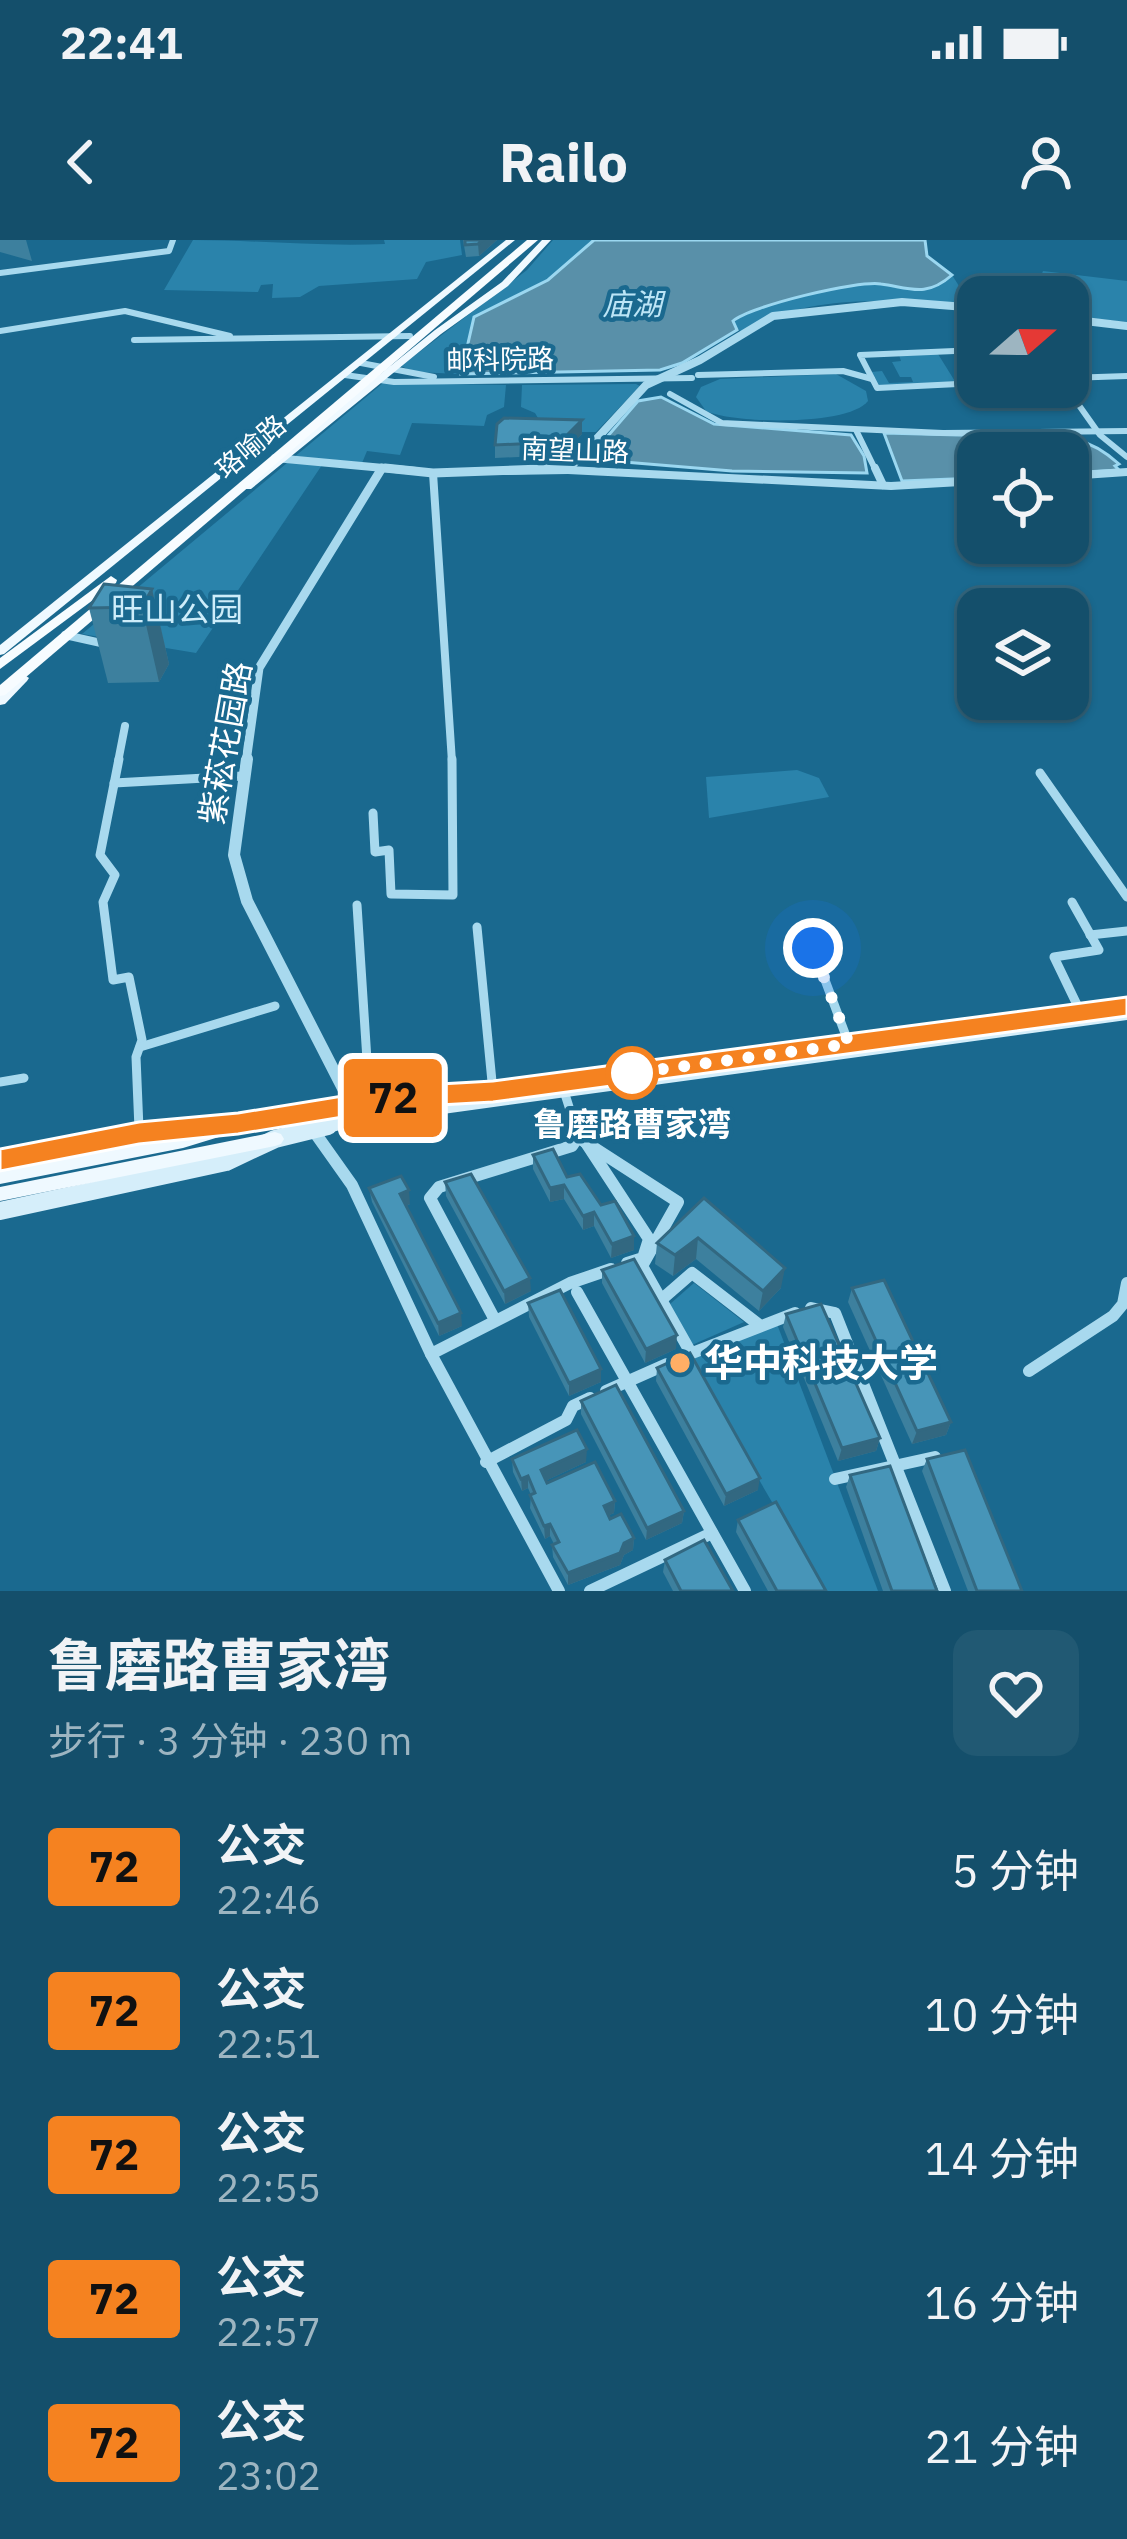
<!DOCTYPE html>
<html lang="zh">
<head>
<meta charset="utf-8">
<style>
	:root { --surface:#144f6b; --page:#215973; --text:#f1f3f6; --muted:#9db5c1; --line:#33667e }
	body { margin:0; font-family:"IBM Plex Sans","Noto Sans SC",sans-serif; background:var(--page); color:var(--text); height:100vh; display:flex; flex-direction:column; font-size:45px; white-space:nowrap }
	* { box-sizing:border-box; margin:0 }
	p { font-size:39px; color:var(--muted) }
	.icon { flex:none; width:66px; height:66px; fill:none; stroke:currentColor; stroke-width:2; stroke-linecap:round; stroke-linejoin:round }
	.map { position:relative; height:1351px; overflow:hidden }
	.side { display:flex; flex-direction:column; background:var(--surface); flex:1 }
	.side>* { flex:none }
	.badge { padding:0 24px; border-radius:9px; font-size:42px; line-height:78px }
	.needle { width:78px; rotate:70deg }
	.buttons { position:absolute; left:957px; top:36px; display:grid; gap:24px }
	.buttons a { display:grid; place-items:center; width:132px; height:132px; border-radius:24px; background:var(--surface); box-shadow:0 3px 9px #0004,0 0 0 3px var(--line); font-size:60px }
	.you { position:absolute; width:60px; height:60px; margin:-30px; border:9px solid #fff; border-radius:50%; background:#1a73e8; box-shadow:0 0 0 18px #1a73e833 }
	.map>.badge { position:absolute; translate:-50% -50%; box-shadow:0 0 0 6px #fff }
	.round { display:grid; place-items:center; flex:none; width:126px; height:126px; border-radius:24px; background:var(--page) }
	.summary { display:flex; align-items:center; justify-content:space-between; height:204px; padding:0 48px }
	h1 { font-size:57px; font-weight:700; line-height:90px }
	ul { padding:0; list-style:none }
	li { display:flex; align-items:center; gap:36px; height:144px; padding:0 48px }
	li div { flex:1 }
	li b { display:block; font-size:45px }
	li em { font-style:normal }
	li .badge { min-width:132px; font-weight:700; text-align:center }
	.status { display:flex; justify-content:space-between; align-items:center; height:84px; padding:0 60px; background:var(--surface); direction:ltr }
	.status svg { height:33px; fill:currentColor }
	header { display:flex; justify-content:space-between; align-items:center; height:156px; padding:0 48px; background:var(--surface); font-size:54px; font-weight:700 }
	.map>svg:first-child { display:block }
	.green { fill:#2a83ab }
	.water { fill:#5990a9; stroke:#9bd7f0; stroke-width:3 }
	.lines { fill:none; stroke-linecap:round; stroke-linejoin:round }
	.minor-far3 { stroke:#a8d9ee; stroke-width:6 }
	.minor-far2 { stroke:#a8d9ee; stroke-width:8 }
	.minor-far1 { stroke:#a8d9ee; stroke-width:9 }
	.minor { stroke:#a8d9ee; stroke-width:12 }
	.tertiary-far2 { stroke:#a8d9ee; stroke-width:8 }
	.tertiary-far1 { stroke:#a8d9ee; stroke-width:9 }
	.tertiary { stroke:#a8d9ee; stroke-width:12 }
	.secondary-far1 { stroke:#d5eefa; stroke-width:14 }
	.secondary { stroke:#d5eefa; stroke-width:18 }
	.primary { fill:#eff9ff; fill-rule:evenodd }
	.trunk { fill:#f7fcff; fill-rule:evenodd }
	.wall { fill:#3d809e }
	.shaded-wall { fill:#326881 }
	.building { fill:#4795b8; stroke:#326881; stroke-width:3 }
	.line { fill:#f58220; stroke:#fff; stroke-width:3 }
	.walk { stroke:#fff; stroke-width:12; stroke-dasharray:0 21.6 }
	.stop-dot { fill:#fff; stroke:#f58220; stroke-width:6 }
	.poi-dot { fill:#ffae65; stroke:#1a698f; stroke-width:4.5 }
	.labels { text-anchor:middle; stroke-width:9; stroke-linejoin:round; paint-order:stroke }
	.far-street-label { font-size:27px; fill:#fff; stroke:#1a698f }
	.far-water-label { font-size:30px; font-style:italic; fill:#bce5f6; stroke:#1a698f }
	.park-label { font-size:33px; fill:#ceedfa; stroke:#1a698f }
	.street-label { font-size:33px; fill:#fff; stroke:#1a698f }
	.stop-label { font-size:33px; font-weight:bold; fill:#fff; stroke:#1a698f }
	.near-poi-label { font-size:39px; font-weight:bold; fill:#fff; stroke:#1a698f; text-anchor:start }
</style>
</head>
<body>
<div class="status"><b>22:41</b><svg viewBox="0 0 49 12"><path d="M0 12V9h3v3zM5 12V6h3v6zM10 12V3h3v9zM15 12V0h3v12zM26 1h20v11H26zM47 4h2v5h-2z"/></svg></div>
<header><svg class="icon" aria-label="back" viewBox="0 0 24 24"><path d="M15 5l-7 7 7 7"/></svg>Railo<svg class="icon" aria-label="person" viewBox="0 0 24 24"><circle cx="12" cy="8" r="4"/><path d="M4 21q1-7 8-7t8 7"/></svg></header>
<div class="map">
<svg width="1127" height="1351" viewBox="0 0 1127 1351">
	<rect width="100%" height="100%" fill="#1a698f"/>
	<g class="green">
		<path d="M 193,0 C 258,0 319,7 385,4 L 384,0 L 460,0 L 462,15 L 426,22 L 417,39 L 319,46 L 300,57 L 272,58 L 273,44 L 261,45 L 258,52 L 164,50 Z"/>
		<path d="M 553,0 L 598,0 L 548,40 L 474,77 L 461,134 L 414,132 L 401,126 L 527,30 Z"/>
		<path d="M 1043,31 L 1127,41 L 1127,82 L 1068,76 L 1068,57 L 1033,57 Z"/>
		<path d="M 952,35 L 959,46 L 967,47 L 963,65 C 890,60 807,53 742,92 L 732,85 C 742,66 859,40 882,44 C 908,49 930,55 952,35 Z"/>
		<path d="M 938,114 L 956,143 L 879,146 L 871,132 L 882,131 L 889,143 L 913,142 L 911,137 L 900,137 L 892,122 L 901,121 L 899,115 Z"/>
		<path d="M 836,134 L 866,151 L 868,161 C 849,186 734,184 706,171 L 696,157 L 701,147 L 720,139 Z"/>
		<path d="M 383,143 L 506,145 L 504,167 L 487,175 L 484,186 L 412,183 L 400,215 L 367,211 L 362,223 L 326,219 L 196,413 L 82,394 Z"/>
		<path d="M 636,144 L 640,146 L 596,192 L 582,192 L 581,183 L 541,183 L 535,173 L 521,167 L 522,145 Z"/>
		<path d="M 797,530 L 819,538 L 829,557 L 709,578 L 706,537 Z"/>
		<path d="M 694,1043 L 744,1082 L 692,1105 L 670,1064 Z"/>
		<path d="M 777,1084 L 878,1351 L 824,1351 L 689,1120 Z"/>
	</g>
	<g class="water">
		<path d="M 594,0 L 925,0 L 927,16 L 952,35 C 926,58 910,48 881,44 C 858,40 750,66 733,81 L 737,90 L 682,123 L 660,130 L 461,134 L 474,77 L 548,40 Z"/>
		<path d="M 661,157 L 714,184 L 851,195 L 864,216 L 867,233 L 732,231 L 588,219 L 638,161 Z"/>
		<path d="M 884,193 L 997,196 L 1004,213 L 978,213 L 978,238 L 902,241 Z"/>
		<path d="M 1006,196 C 1055,197 1081,190 1119,224 L 1115,226 L 1119,230 L 1068,233 L 1068,213 L 1013,213 Z"/>
	</g>
	<g class="lines">
		<g class="minor-far3">
			<path d="M 0,33 L 169,11 L 173,0"/>
			<path d="M 0,91 L 125,71 L 230,96"/>
			<path d="M 134,100 L 410,96"/>
			<path d="M 978,110 L 860,115 L 877,148 L 978,143"/>
			<path d="M 361,123 L 434,137"/>
			<path d="M 345,135 L 394,142 L 692,138"/>
			<path d="M 698,135 L 843,131 L 872,139"/>
			<path d="M 1068,138 L 1127,136"/>
			<path d="M 1066,147 L 1100,195 L 1127,217"/>
			<path d="M 670,154 L 722,183 L 943,193 L 1127,191"/>
			<path d="M 856,190 L 876,231"/>
			<path d="M 568,230 L 596,231"/>
		</g>
		<g class="minor-far2">
			<path d="M 875,228 L 883,245"/>
			<path d="M 568,230 L 891,246 L 978,241"/>
			<path d="M 433,233 L 452,522"/>
			<path d="M 1068,236 L 1127,232"/>
			<path d="M 65,395 L 101,403"/>
			<path d="M 118,522 L 125,486"/>
		</g>
		<g class="minor-far1">
			<path d="M 119,519 L 100,615 L 115,635 L 103,662 L 113,740 L 129,737 L 142,800 L 136,817 L 139,889"/>
			<path d="M 1040,533 L 1127,657"/>
			<path d="M 114,543 L 242,536"/>
			<path d="M 373,573 L 375,612 L 389,610 L 391,654 L 453,655 L 452,519"/>
			<path d="M 1072,662 L 1099,710 L 1054,717 L 1081,773"/>
			<path d="M 477,687 L 493,852"/>
			<path d="M 1090,695 L 1127,691"/>
			<path d="M 813,708 L 849,804"/>
			<path d="M 140,807 L 275,766"/>
			<path d="M 336,832 L 367,820 L 357,665"/>
			<path d="M 0,842 L 24,838"/>
			<path d="M 564,851 L 576,889"/>
		</g>
		<g class="minor">
			<path d="M 139,886 L 139,893"/>
			<path d="M 575,886 L 649,999 L 643,1018 L 627,1023"/>
			<path d="M 313,890 L 352,945 L 431,1114"/>
			<path d="M 582,900 L 678,962 L 642,1026 L 691,1113"/>
			<path d="M 577,1052 L 745,1351"/>
			<path d="M 661,1060 L 692,1033 L 758,1084"/>
			<path d="M 811,1068 L 835,1073 L 945,1351"/>
			<path d="M 495,1080 L 430,958 L 439,947 L 572,906 L 578,897"/>
			<path d="M 682,1117 L 795,1073"/>
			<path d="M 1029,1131 L 1113,1076 L 1123,1064 L 1127,1043"/>
			<path d="M 606,1151 L 667,1124"/>
			<path d="M 486,1222 L 566,1180 L 573,1166 L 590,1158"/>
			<path d="M 835,1239 L 935,1217"/>
			<path d="M 559,1351 L 431,1114 L 570,1043 L 611,1029"/>
			<path d="M 590,1351 L 712,1293"/>
		</g>
		<g class="tertiary-far2">
			<path d="M 1068,79 L 1127,86"/>
			<path d="M 275,218 L 416,231"/>
			<path d="M 505,231 L 568,230 L 646,145 L 700,120 L 773,76 L 902,62 L 978,68"/>
		</g>
		<g class="tertiary-far1">
			<path d="M 385,228 L 433,233 L 569,228"/>
			<path d="M 246,522 L 259,428 L 382,228"/>
		</g>
		<path class="tertiary" d="M 247,519 L 234,615 L 247,661 L 351,864"/>
		<g class="secondary-far1">
			<path d="M 185,889 L 404,856 L 498,851"/>
			<path d="M 316,889 L 355,879 L 1127,773"/>
		</g>
		<g class="secondary">
			<path d="M 0,920 L 139,893 L 218,886"/>
			<path d="M 0,971 L 226,922 L 275,899 L 328,886"/>
		</g>
		<g class="primary">
			<path d="M 506,0 L 515,0 L 4,414 L 0,415 L 0,405 Z"/>
			<path d="M 542,0 L 551,0 L 508,46 L 441,94 L 251,249 L 243,249 L 243,245 L 435,90 L 502,42 Z"/>
			<path d="M 23,434 L 29,438 L 27,441 L 5,464 L 0,465 L 0,454 L 19,435 Z"/>
			<path d="M 239,877 L 245,879 L 248,884 L 245,889 L 183,908 L 0,944 L 0,930 L 183,894 Z"/>
			<path d="M 275,892 L 281,894 L 284,899 L 281,904 L 275,906 L 0,961 L 0,947 Z"/>
		</g>
		<g class="trunk">
			<path d="M 527,0 L 538,0 L 5,455 L 0,456 L 0,445 Z"/>
			<path d="M 111,336 L 117,340 L 116,343 L 0,429 L 0,418 Z"/>
		</g>
	</g>
	<g class="wall">
		<path d="M 0,0 L 26,0 L 32,21 L 0,12 Z"/>
		<path d="M 463,0 L 497,0 L 479,16 L 466,17 Z"/>
		<path d="M 1068,77 L 1084,88 L 1081,98 L 1068,98 Z"/>
		<path d="M 582,194 L 560,215 L 495,218 L 495,205 Z"/>
		<path d="M 152,349 L 169,424 L 159,442 L 108,443 L 89,368 Z"/>
		<path d="M 533,915 L 567,937 L 601,965 L 634,996 L 634,1010 L 611,1018 L 594,986 L 583,990 L 564,959 L 550,962 L 533,929 Z"/>
		<path d="M 445,942 L 531,1051 L 505,1064 L 446,956 Z"/>
		<path d="M 369,948 L 410,964 L 406,966 L 462,1086 L 439,1096 L 372,962 Z"/>
		<path d="M 704,958 L 781,1048 L 759,1071 L 696,1019 L 673,1036 L 655,1024 L 657,1003 Z"/>
		<path d="M 602,1030 L 676,1109 L 645,1123 L 602,1043 Z"/>
		<path d="M 852,1048 L 951,1182 L 946,1195 L 912,1204 L 848,1062 Z"/>
		<path d="M 528,1063 L 601,1142 L 569,1156 L 529,1077 Z"/>
		<path d="M 786,1074 L 880,1198 L 876,1211 L 838,1221 L 783,1087 Z"/>
		<path d="M 657,1128 L 758,1250 L 724,1266 L 656,1141 Z"/>
		<path d="M 581,1161 L 684,1271 L 682,1283 L 646,1300 L 581,1174 Z"/>
		<path d="M 512,1219 L 586,1222 L 545,1241 L 547,1243 L 615,1261 L 614,1273 L 609,1275 L 610,1279 L 634,1298 L 633,1310 L 624,1315 L 620,1325 L 568,1345 L 553,1317 L 552,1305 L 554,1304 L 550,1296 L 545,1299 L 530,1268 L 531,1255 L 528,1248 L 522,1251 L 513,1232 Z"/>
		<path d="M 927,1219 L 1022,1351 L 968,1351 L 922,1231 Z"/>
		<path d="M 850,1235 L 937,1351 L 883,1351 L 846,1247 Z"/>
		<path d="M 738,1280 L 826,1351 L 768,1351 L 736,1292 Z"/>
		<path d="M 665,1320 L 733,1351 L 673,1351 L 663,1332 Z"/>
	</g>
	<g class="shaded-wall">
		<path d="M 483,0 L 497,0 L 479,16 L 478,4 Z"/>
		<path d="M 582,180 L 582,194 L 560,215 L 560,202 Z"/>
		<path d="M 152,349 L 169,424 L 159,442 L 142,367 Z"/>
		<path d="M 564,945 L 564,959 L 550,962 L 550,948 Z"/>
		<path d="M 409,950 L 410,964 L 401,968 L 400,954 Z"/>
		<path d="M 594,972 L 594,986 L 583,990 L 583,976 Z"/>
		<path d="M 634,996 L 634,1010 L 611,1018 L 612,1004 Z"/>
		<path d="M 698,998 L 696,1019 L 673,1036 L 675,1015 Z"/>
		<path d="M 785,1028 L 781,1048 L 759,1071 L 763,1051 Z"/>
		<path d="M 530,1038 L 531,1051 L 505,1064 L 504,1051 Z"/>
		<path d="M 461,1073 L 462,1086 L 439,1096 L 438,1083 Z"/>
		<path d="M 677,1095 L 676,1109 L 645,1123 L 646,1109 Z"/>
		<path d="M 601,1129 L 601,1142 L 569,1156 L 569,1143 Z"/>
		<path d="M 951,1182 L 946,1195 L 912,1204 L 917,1191 Z"/>
		<path d="M 880,1198 L 876,1211 L 838,1221 L 842,1208 Z"/>
		<path d="M 587,1209 L 586,1222 L 541,1243 L 541,1230 Z"/>
		<path d="M 528,1236 L 528,1248 L 522,1251 L 521,1239 Z"/>
		<path d="M 760,1238 L 758,1250 L 724,1266 L 726,1254 Z"/>
		<path d="M 615,1261 L 614,1273 L 603,1278 L 604,1266 Z"/>
		<path d="M 684,1271 L 682,1283 L 646,1300 L 647,1288 Z"/>
		<path d="M 550,1284 L 550,1296 L 545,1299 L 544,1286 Z"/>
		<path d="M 634,1298 L 633,1310 L 624,1315 L 620,1325 L 568,1345 L 568,1333 Z"/>
	</g>
	<g class="building">
		<path d="M 465,0 L 483,0 L 478,4 L 465,5 Z"/>
		<path d="M 1068,77 L 1076,79 L 1084,88 L 1070,89 L 1068,85 Z"/>
		<path d="M 504,178 L 582,180 L 560,202 L 495,205 L 497,184 Z"/>
		<path d="M 104,344 L 152,349 L 142,367 L 89,368 Z"/>
		<path d="M 553,909 L 567,937 L 580,934 L 601,965 L 615,961 L 634,996 L 612,1004 L 594,972 L 583,976 L 564,945 L 550,948 L 533,915 Z"/>
		<path d="M 471,934 L 530,1038 L 504,1051 L 445,942 Z"/>
		<path d="M 401,936 L 409,950 L 400,954 L 461,1073 L 438,1083 L 369,948 Z"/>
		<path d="M 704,958 L 785,1028 L 763,1051 L 698,998 L 675,1015 L 657,1003 Z"/>
		<path d="M 634,1019 L 677,1095 L 646,1109 L 602,1030 Z"/>
		<path d="M 884,1040 L 951,1182 L 917,1191 L 852,1048 Z"/>
		<path d="M 560,1050 L 601,1129 L 569,1143 L 528,1063 Z"/>
		<path d="M 821,1064 L 880,1198 L 842,1208 L 786,1074 Z"/>
		<path d="M 690,1113 L 760,1238 L 726,1254 L 657,1128 Z"/>
		<path d="M 616,1145 L 684,1271 L 647,1288 L 581,1161 Z"/>
		<path d="M 577,1190 L 587,1209 L 541,1230 L 547,1243 L 595,1222 L 615,1261 L 604,1266 L 610,1279 L 621,1274 L 634,1298 L 624,1303 L 620,1313 L 568,1333 L 552,1305 L 559,1302 L 550,1284 L 544,1286 L 530,1255 L 535,1253 L 528,1236 L 521,1239 L 512,1219 Z"/>
		<path d="M 965,1210 L 1022,1351 L 977,1351 L 927,1219 Z"/>
		<path d="M 890,1226 L 937,1351 L 892,1351 L 850,1235 Z"/>
		<path d="M 776,1262 L 826,1351 L 777,1351 L 738,1280 Z"/>
		<path d="M 704,1300 L 733,1351 L 681,1351 L 665,1320 Z"/>
	</g>
	<path class="line" d="M 1127,757 L 1127,776 L 493,862 L 404,867 L 238,894 L 139,904 L 0,931 L 0,909 L 139,882 L 238,873 L 404,846 L 493,841 Z"/>
	<g class="lines">
		<path class="walk" d="M 632,833 L 626,834 L 849,804 L 813,708"/>
	</g>
	<circle class="stop-dot" cx="632" cy="833" r="24"/>
	<circle class="poi-dot" cx="680" cy="1123" r="12"/>
	<g class="labels">
		<g class="far-street-label">
			<text transform="translate(500 120) rotate(-1)" y="9">邮科院路</text>
			<text transform="translate(251 207) rotate(-40)" y="9">珞喻路</text>
			<text transform="translate(575 211) rotate(2)" y="9">南望山路</text>
		</g>
		<g class="far-water-label">
			<text x="632" y="75">庙湖</text>
		</g>
		<g class="park-label">
			<text x="177" y="381">旺山公园</text>
		</g>
		<g class="street-label">
			<text transform="translate(225 503) rotate(-80)" y="12">紫菘花园路</text>
		</g>
		<g class="stop-label">
			<text x="632" y="896">鲁磨路曹家湾</text>
		</g>
		<g class="near-poi-label">
			<text x="704" y="1137">华中科技大学</text>
		</g>
	</g>
</svg>
<div class="buttons">
<a><svg class="needle" viewBox="-14 -14 28 28"><path d="M0-13l5 13h-10z" fill="#e53935"/><path d="M0 13l5-13h-10z" fill="#9db5c1"/></svg></a>
<a><svg class="icon" aria-label="locate" viewBox="0 0 24 24"><circle cx="12" cy="12" r="6"/><path d="M12 2v4M12 18v4M2 12h4M18 12h4"/></svg></a>
<a><svg class="icon" aria-label="layers" viewBox="0 0 24 24"><path d="M12 4l9 5-9 5-9-5zM3 14l9 5 9-5"/></svg></a>
</div>
<div class="you" style="left:813px;top:708px"></div>
<b class="badge" style="left:393px;top:858px;background:#f58220;color:#111">72</b>
</div>
<section class="side">
<div class="summary"><div><h1>鲁磨路曹家湾</h1><p>步行 · 3 分钟 · 230 m</p></div><a class="round"><svg class="icon" aria-label="heart" viewBox="0 0 24 24"><path d="M12 20l-8-8c-3-5 5-10 8-4 3-6 11-1 8 4z"/></svg></a></div>
<ul>
<li><span class="badge" style="background:#f58220;color:#111">72</span><div><b>公交</b><p>22:46</p></div><em>5 分钟</em></li>
<li><span class="badge" style="background:#f58220;color:#111">72</span><div><b>公交</b><p>22:51</p></div><em>10 分钟</em></li>
<li><span class="badge" style="background:#f58220;color:#111">72</span><div><b>公交</b><p>22:55</p></div><em>14 分钟</em></li>
<li><span class="badge" style="background:#f58220;color:#111">72</span><div><b>公交</b><p>22:57</p></div><em>16 分钟</em></li>
<li><span class="badge" style="background:#f58220;color:#111">72</span><div><b>公交</b><p>23:02</p></div><em>21 分钟</em></li>
</ul>
</section>
</body>
</html>
